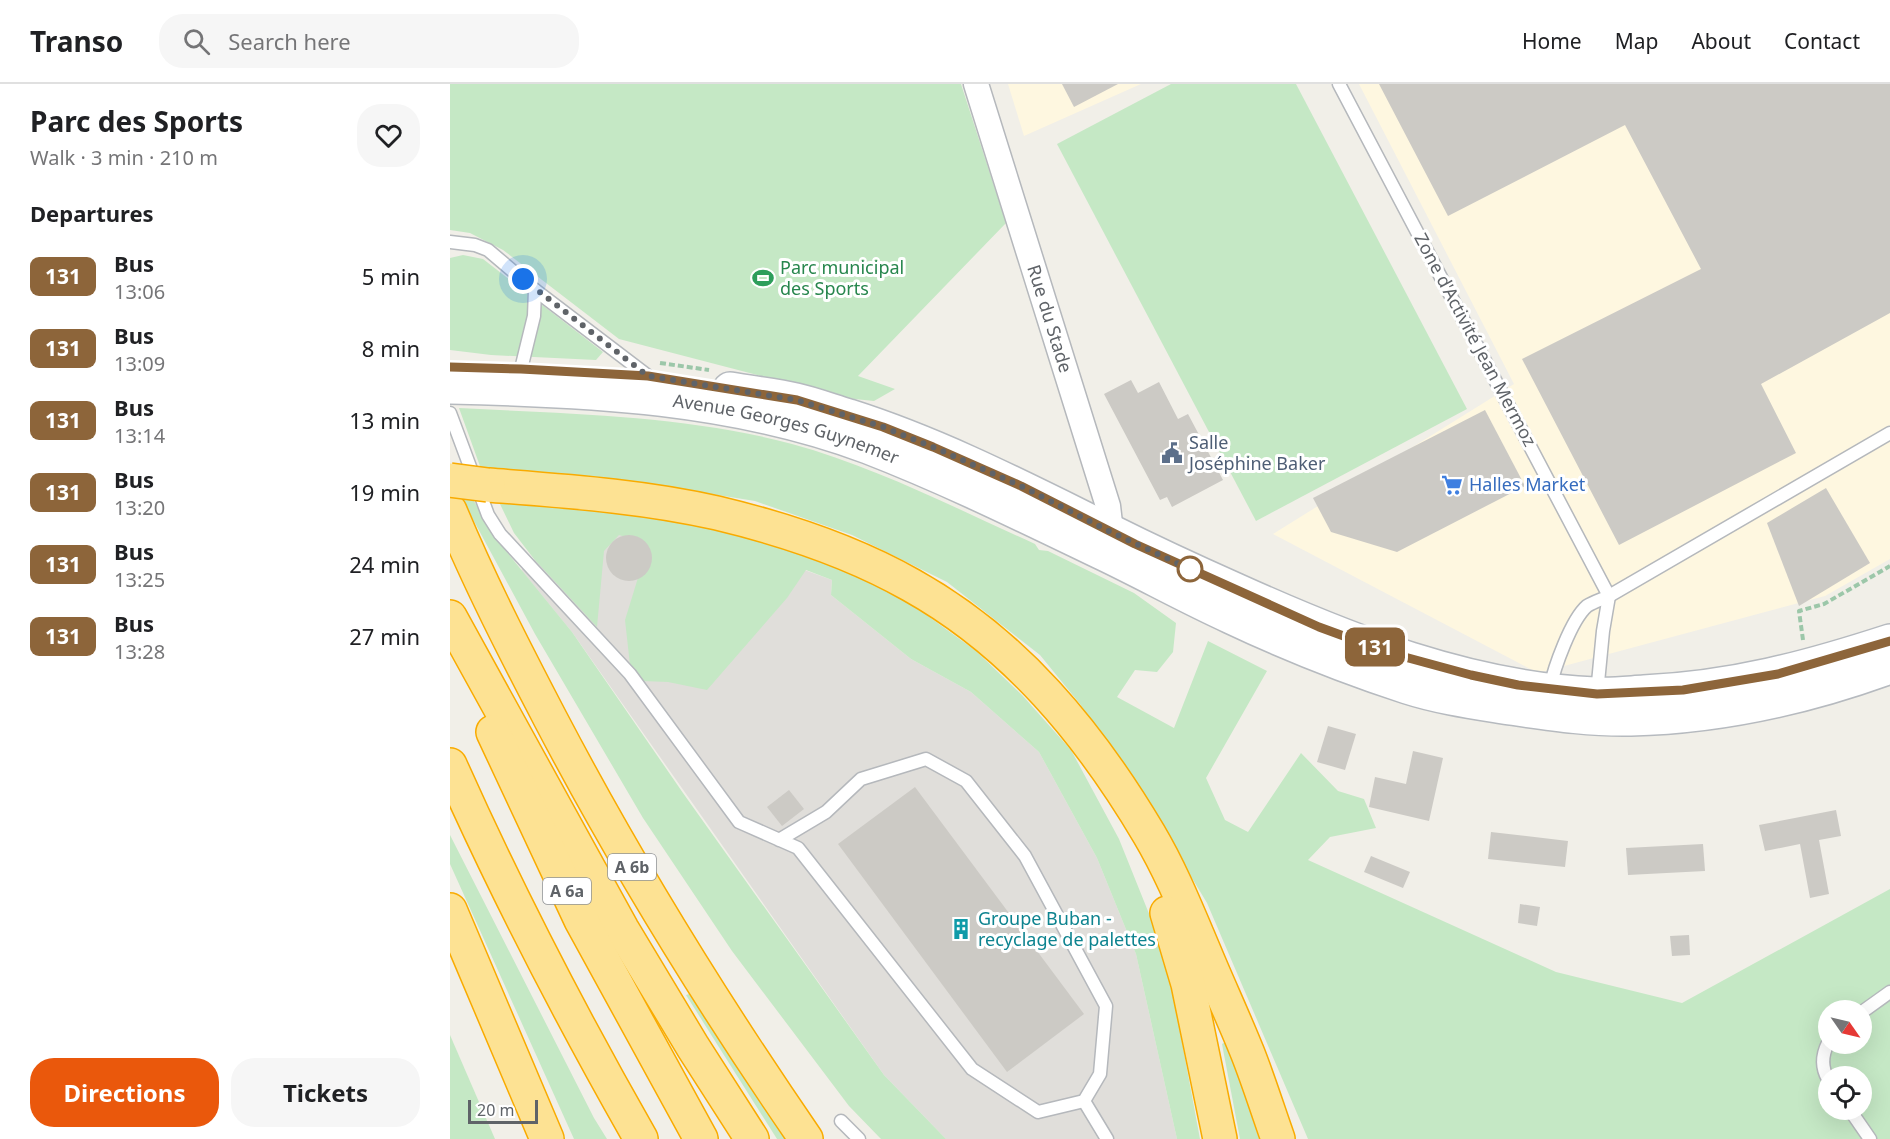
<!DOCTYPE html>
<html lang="en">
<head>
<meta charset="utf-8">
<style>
	:root { --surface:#fff; --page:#f6f6f6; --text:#202124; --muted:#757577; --line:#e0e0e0; --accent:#ea580c }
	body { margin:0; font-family:"Noto Sans",sans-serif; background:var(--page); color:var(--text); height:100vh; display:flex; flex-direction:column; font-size:22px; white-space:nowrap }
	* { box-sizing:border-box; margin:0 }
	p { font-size:20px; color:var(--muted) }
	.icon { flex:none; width:33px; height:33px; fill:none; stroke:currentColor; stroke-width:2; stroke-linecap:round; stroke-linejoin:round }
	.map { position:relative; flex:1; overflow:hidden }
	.panel { display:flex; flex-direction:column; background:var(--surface); width:450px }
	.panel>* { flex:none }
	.badge { padding:0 12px; border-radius:9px; font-size:21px; line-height:39px }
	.needle { width:39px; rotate:124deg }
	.buttons { position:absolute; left:1368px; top:916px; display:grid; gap:12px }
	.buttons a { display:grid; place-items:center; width:54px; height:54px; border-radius:50%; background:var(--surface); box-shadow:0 6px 24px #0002; font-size:30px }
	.scale { position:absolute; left:18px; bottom:15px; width:70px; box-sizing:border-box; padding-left:6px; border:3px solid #5f6368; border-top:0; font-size:16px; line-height:21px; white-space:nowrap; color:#5f6368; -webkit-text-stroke:4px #fff; paint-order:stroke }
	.you { position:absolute; width:30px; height:30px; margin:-15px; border:4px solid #fff; border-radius:50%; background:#1a73e8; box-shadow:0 0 0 9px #1a73e833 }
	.map>.badge { position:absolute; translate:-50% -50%; box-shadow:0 0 0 3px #fff }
	h2 { padding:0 30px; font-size:22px; line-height:54px }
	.round { display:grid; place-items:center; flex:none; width:63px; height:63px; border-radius:24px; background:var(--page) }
	.head { display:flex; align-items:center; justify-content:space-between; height:102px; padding:0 30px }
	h1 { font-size:28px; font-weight:700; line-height:45px }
	.cta { display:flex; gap:12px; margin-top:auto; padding:12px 30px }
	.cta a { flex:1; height:69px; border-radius:24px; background:var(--accent); color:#fff; font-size:24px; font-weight:700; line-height:69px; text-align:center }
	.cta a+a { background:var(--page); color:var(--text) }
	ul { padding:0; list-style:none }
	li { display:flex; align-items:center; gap:18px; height:72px; padding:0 30px }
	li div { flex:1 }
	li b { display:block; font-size:22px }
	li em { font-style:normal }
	li .badge { min-width:66px; font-weight:700; text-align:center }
	header { display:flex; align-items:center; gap:36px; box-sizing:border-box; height:84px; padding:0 30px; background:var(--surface); border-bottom:2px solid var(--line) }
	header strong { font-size:28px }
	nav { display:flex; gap:33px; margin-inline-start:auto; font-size:21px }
	.search { width:420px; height:54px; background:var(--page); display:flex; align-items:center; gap:15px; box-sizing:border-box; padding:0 21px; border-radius:24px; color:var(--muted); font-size:22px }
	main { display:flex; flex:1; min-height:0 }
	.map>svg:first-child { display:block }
	.commercial { fill:#fef7e0 }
	.industrial { fill:#e0deda }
	.green { fill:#c5e8c5; fill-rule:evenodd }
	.building { fill:#cccac5 }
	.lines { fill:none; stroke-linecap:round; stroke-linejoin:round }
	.lane-casing { stroke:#b5b8bc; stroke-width:15 }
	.street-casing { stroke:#b5b8bc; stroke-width:27 }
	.secondary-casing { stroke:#b6babf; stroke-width:36 }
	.highway-casing { stroke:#f9ab00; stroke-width:36 }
	.path { stroke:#9cc7a9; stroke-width:4; stroke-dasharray:6 3; stroke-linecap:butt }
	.lane { stroke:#fff; stroke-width:12 }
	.street { stroke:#fff; stroke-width:24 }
	.secondary { stroke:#fff; stroke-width:33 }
	.highway { stroke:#fde293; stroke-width:33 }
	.highway-bridge-casing { stroke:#f9ab00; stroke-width:36; stroke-linecap:butt }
	.highway-bridge { stroke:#fde293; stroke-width:33 }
	.line-casing { stroke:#fff; stroke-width:14 }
	.line { stroke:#8d653a; stroke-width:9 }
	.walk { stroke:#5f6368; stroke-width:6; stroke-dasharray:0 10.8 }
	.stop-dot { fill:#fff; stroke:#8d653a; stroke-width:3 }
	.labels { text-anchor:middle; stroke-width:6; stroke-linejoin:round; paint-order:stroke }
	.shield { fill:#fff; stroke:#8f9295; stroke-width:1.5 }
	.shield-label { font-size:16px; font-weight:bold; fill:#5f6368 }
	.leisure-label { font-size:18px; fill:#27864d; stroke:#fff; text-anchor:start }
	.street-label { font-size:18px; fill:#5f6368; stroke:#fff }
	.service-label { font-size:18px; fill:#4e5e75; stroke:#fff; text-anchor:start }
	.shop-label { font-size:18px; fill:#366cbe; stroke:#fff; text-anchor:start }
	.culture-label { font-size:18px; fill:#0d838f; stroke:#fff; text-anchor:start }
</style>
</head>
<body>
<header>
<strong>Transo</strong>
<div class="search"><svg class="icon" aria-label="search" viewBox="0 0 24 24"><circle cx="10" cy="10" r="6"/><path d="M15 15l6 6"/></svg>Search here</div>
<nav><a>Home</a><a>Map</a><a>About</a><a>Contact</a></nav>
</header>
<main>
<section class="panel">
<div class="head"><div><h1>Parc des Sports</h1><p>Walk · 3 min · 210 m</p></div><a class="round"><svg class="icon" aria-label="heart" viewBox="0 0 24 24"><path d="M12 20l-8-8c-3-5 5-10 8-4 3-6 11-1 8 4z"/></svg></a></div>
<h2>Departures</h2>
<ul>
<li><span class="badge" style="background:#8d653a;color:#fff">131</span><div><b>Bus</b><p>13:06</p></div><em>5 min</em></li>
<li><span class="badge" style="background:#8d653a;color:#fff">131</span><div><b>Bus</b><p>13:09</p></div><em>8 min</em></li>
<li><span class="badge" style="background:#8d653a;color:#fff">131</span><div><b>Bus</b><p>13:14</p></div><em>13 min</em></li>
<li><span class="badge" style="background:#8d653a;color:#fff">131</span><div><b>Bus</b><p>13:20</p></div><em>19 min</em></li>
<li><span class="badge" style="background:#8d653a;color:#fff">131</span><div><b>Bus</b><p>13:25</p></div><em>24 min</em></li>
<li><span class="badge" style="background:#8d653a;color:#fff">131</span><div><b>Bus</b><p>13:28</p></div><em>27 min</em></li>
</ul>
<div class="cta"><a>Directions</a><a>Tickets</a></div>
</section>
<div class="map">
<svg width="1440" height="1055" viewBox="0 0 1440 1055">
	<rect width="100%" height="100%" fill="#f1efe8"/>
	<g class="commercial">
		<path d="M 558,0 L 691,0 L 574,52 Z"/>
		<path d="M 909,0 L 1440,0 L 1440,475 L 1375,512 L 1088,589 L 823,450 L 1064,300 Z"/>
	</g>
	<path class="industrial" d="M 134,436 L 278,458 L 382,496 L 381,511 L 461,575 L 521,608 L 589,668 L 647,774 L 686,870 L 727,1055 L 496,1055 L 434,991 L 122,548 L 71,486 Z"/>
	<g class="green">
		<path d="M 0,0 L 511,0 L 556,139 L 408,292 L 445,305 L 424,317 L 395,314 L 169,255 L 53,166 L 20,149 L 0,146 Z"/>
		<path d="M 721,0 L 846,0 L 1017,325 L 806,437 L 607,60 Z"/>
		<path d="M 13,171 L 33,175 L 153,268 L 146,276 L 41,271 L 0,266 L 0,174 Z"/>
		<path d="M 9,324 C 119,330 234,331 342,360 C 426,383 505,424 585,460 L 589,466 L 598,467 L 684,509 L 726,539 L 723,568 L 707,588 L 685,586 L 667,613 L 724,644 L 758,557 L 817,587 L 756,694 L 775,736 L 798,748 L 851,669 L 888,707 L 914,715 L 926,744 L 880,753 L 858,776 L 1106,888 L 1232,919 L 1440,805 L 1440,1055 L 858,1055 L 757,819 L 695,716 L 630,620 L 590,571 L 497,498 L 402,451 L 305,417 L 199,400 L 31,385 ZM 1378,927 L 1412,927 L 1412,960 L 1378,960 ZM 1378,993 L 1412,993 L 1412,1026 L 1378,1026 Z"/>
		<path d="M 12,415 L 24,417 L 43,451 L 122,548 L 233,709 L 434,991 L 496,1055 L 431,1055 L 399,1022 L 282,867 L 193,734 L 85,550 Z"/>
		<path d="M 49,418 L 143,425 L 239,437 L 281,447 L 393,482 L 467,524 L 526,567 L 572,611 L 621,666 L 669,755 L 716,872 L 750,1055 L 727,1055 L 686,870 L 647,774 L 589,668 L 521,608 L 461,575 L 381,511 L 382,496 L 356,486 L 337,514 L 257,606 L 218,598 L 192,597 L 180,581 L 175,536 L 195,471 L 189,457 L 169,451 L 154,467 L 147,543 L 84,475 L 64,449 Z"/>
		<path d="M 0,751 L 144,1034 L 157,1055 L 124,1055 L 0,780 Z"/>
		<path d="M 242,909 L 338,1055 L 327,1055 L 236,911 Z"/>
		<path d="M 0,951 L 45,1055 L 0,1055 Z"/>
		<path d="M 777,957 L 809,1055 L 790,1055 L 772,960 Z"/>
	</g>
	<g class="building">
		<path d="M 612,0 L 668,0 L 624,23 Z"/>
		<path d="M 929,0 L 1440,0 L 1440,229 L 1311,300 L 1346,369 L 1169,461 L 1072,275 L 1251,185 L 1175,41 L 998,132 Z"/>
		<path d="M 681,296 L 688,309 L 709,298 L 728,335 L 738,330 L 773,396 L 722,423 L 717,413 L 710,416 L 654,310 Z"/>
		<path d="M 1035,326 L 1075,402 L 947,468 L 881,448 L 863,414 Z"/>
		<path d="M 1376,404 L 1420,479 L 1349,522 L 1317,439 Z"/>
		<circle cx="179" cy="474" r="23"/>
		<path d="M 878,642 L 906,650 L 895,686 L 867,678 Z"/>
		<path d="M 963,667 L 993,674 L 979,737 L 919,723 L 925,693 L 956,700 Z"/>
		<path d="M 465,703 L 634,930 L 557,988 L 388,760 Z"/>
		<path d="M 339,706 L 354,725 L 332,742 L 317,723 Z"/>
		<path d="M 1386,726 L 1391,752 L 1369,756 L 1379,810 L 1360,814 L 1350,760 L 1315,767 L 1309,741 Z"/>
		<path d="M 1041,748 L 1118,757 L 1115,783 L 1038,775 Z"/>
		<path d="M 1253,760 L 1255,787 L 1178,791 L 1176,764 Z"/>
		<path d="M 921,772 L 960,788 L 953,804 L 914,788 Z"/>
		<path d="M 1070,820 L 1090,823 L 1087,842 L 1068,839 Z"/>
		<path d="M 1239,851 L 1240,871 L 1222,872 L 1220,852 Z"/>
	</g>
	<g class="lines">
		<defs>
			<g id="lane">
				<path d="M 889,0 L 1159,512 L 1153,547 L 1147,609"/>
				<path d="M 0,158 L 25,161 L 38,166 L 85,206 L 198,292"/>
				<path d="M 71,285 L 84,232 L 85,206"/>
				<path d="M 0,329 L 38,431 L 50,450 L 180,590 L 289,738 L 348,764 L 522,985 L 588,1028 L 634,1017 L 650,990 L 656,922 L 575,772 L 516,697 L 476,675 L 411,695 L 376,728 L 329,756"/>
				<path d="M 1100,604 C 1104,584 1121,536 1137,522 C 1143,518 1153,515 1159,512 L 1440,349"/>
				<path d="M 1412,928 L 1440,908"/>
				<path d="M 1378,959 C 1372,971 1371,983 1378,995"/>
				<path d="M 634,1017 L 657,1055"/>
				<path d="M 1400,1026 L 1420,1055"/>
				<path d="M 391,1037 L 409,1055"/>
			</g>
			<g id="street">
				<path id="s1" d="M 526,0 L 658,422 L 661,448 L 657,458"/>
			</g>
			<g id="secondary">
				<path id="s2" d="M 0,303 C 140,306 285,313 418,363 C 498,394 575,432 652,469 C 696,490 737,513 781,533 C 836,559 899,584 957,603 C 988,613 1022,618 1053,623 C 1096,629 1138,636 1181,635 C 1269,633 1358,613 1440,583"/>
				<path d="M 280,305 C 302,309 325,311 346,316 C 364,320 382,327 399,332 C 490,361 573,404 658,446 C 700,467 743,487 786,506 C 899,557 1020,605 1145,610 C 1161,611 1178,609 1194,608 C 1282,604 1357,584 1440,557"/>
			</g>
			<g id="highway">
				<path d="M 38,401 C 114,407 193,412 267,429 C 334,445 401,467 461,501 C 565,559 639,649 699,750 C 721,787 737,827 754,867 C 768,901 784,935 798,970 C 809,998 818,1027 828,1055"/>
				<path d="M 0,427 C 30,499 65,567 101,636 C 177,781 263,920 356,1055"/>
				<path d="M 0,533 L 172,845 L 243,963 L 302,1055"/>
				<path d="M 43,648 L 131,836 L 251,1055"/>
				<path d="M 0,681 C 57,809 122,934 191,1055"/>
				<path d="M 0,826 L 97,1055"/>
				<path d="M 717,829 L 738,900 L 770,1055"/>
			</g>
		</defs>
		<use href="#lane" class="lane-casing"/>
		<use href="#street" class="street-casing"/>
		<use href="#secondary" class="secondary-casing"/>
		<use href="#highway" class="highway-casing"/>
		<g class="path">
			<path d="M 210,279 L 259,286"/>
			<path d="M 1353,556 L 1349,527 L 1374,520 L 1440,482"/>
		</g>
		<use href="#lane" class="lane"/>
		<use href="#street" class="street"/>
		<use href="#secondary" class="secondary"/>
		<use href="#highway" class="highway"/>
		<defs>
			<path id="highway-bridge" d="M 0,396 L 38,401"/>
		</defs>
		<use href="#highway-bridge" class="highway-bridge-casing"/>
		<use href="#highway-bridge" class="highway-bridge"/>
	</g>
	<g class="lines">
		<defs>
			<path id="line" d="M 0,283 L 71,285 L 198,292 L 347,316 L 433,343 L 483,363 L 571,402 L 685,460 L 869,543 L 940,569 L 1021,591 L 1068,601 L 1147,610 L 1233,606 L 1328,590 L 1440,557"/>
		</defs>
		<use href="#line" class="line-casing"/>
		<use href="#line" class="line"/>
		<path class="walk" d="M 73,195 L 198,292 L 347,316 L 433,343 L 483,363 L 571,402 L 661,448 L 746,488 L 740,485"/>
	</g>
	<defs>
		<symbol id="stadium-bare" viewBox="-9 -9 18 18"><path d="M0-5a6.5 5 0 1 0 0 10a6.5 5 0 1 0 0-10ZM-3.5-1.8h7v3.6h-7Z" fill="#2e9e5b" stroke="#fff" stroke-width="2.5" paint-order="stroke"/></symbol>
		<symbol id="civic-bare" viewBox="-9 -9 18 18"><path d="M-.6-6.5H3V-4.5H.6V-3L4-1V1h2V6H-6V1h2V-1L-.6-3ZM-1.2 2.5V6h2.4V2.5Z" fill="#5c6f8a" stroke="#fff" stroke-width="2.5" paint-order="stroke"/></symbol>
		<symbol id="supermarket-bare" viewBox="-9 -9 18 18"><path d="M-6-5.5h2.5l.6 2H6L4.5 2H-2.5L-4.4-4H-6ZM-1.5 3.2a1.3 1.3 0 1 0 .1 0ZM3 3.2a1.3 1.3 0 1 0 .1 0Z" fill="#3f7fe0" stroke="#fff" stroke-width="2.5" paint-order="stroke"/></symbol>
		<symbol id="building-bare" viewBox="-9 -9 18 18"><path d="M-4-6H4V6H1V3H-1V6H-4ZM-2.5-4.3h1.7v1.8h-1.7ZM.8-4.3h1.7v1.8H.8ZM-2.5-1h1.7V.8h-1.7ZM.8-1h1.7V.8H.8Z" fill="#0f9aa8" stroke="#fff" stroke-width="2.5" paint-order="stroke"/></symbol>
	</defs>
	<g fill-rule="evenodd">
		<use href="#stadium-bare" x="298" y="179" width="30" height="30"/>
		<use href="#civic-bare" x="707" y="354" width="30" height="30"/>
		<use href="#supermarket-bare" x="987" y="386" width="30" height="30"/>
		<use href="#building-bare" x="496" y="830" width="30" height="30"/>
	</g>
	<circle class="stop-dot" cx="740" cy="485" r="12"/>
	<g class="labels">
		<g class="shield">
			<rect x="158" y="770" width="48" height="26" rx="4.5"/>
			<rect x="93" y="794" width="48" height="26" rx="4.5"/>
		</g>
		<g class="shield-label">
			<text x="182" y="789">A 6b</text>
			<text x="117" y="813">A 6a</text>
		</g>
		<g class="leisure-label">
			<text x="330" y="190">Parc municipal<tspan x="330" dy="21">des Sports</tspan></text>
		</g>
		<g class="street-label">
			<text dy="6" stroke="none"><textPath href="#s1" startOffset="246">Rue du Stade</textPath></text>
			<text transform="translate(1025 256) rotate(62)" y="6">Zone d'Activité Jean Mermoz</text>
			<text dy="6" stroke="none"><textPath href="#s2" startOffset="340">Avenue Georges Guynemer</textPath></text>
		</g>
		<g class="service-label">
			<text x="739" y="365">Salle<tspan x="739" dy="21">Joséphine Baker</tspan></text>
		</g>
		<g class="shop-label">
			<text x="1019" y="407">Halles Market</text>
		</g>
		<g class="culture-label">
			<text x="528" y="841">Groupe Buban -<tspan x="528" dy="21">recyclage de palettes</tspan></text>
		</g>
	</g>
</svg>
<div class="buttons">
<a><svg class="needle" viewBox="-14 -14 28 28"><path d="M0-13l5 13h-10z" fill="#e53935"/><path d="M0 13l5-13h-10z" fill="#757577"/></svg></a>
<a><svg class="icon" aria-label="locate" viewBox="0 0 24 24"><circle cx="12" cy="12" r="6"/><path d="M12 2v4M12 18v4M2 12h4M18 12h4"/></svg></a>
</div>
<div class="scale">20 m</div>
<div class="you" style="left:73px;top:195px"></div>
<b class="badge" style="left:925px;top:563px;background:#8d653a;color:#fff">131</b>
</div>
</main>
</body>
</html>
